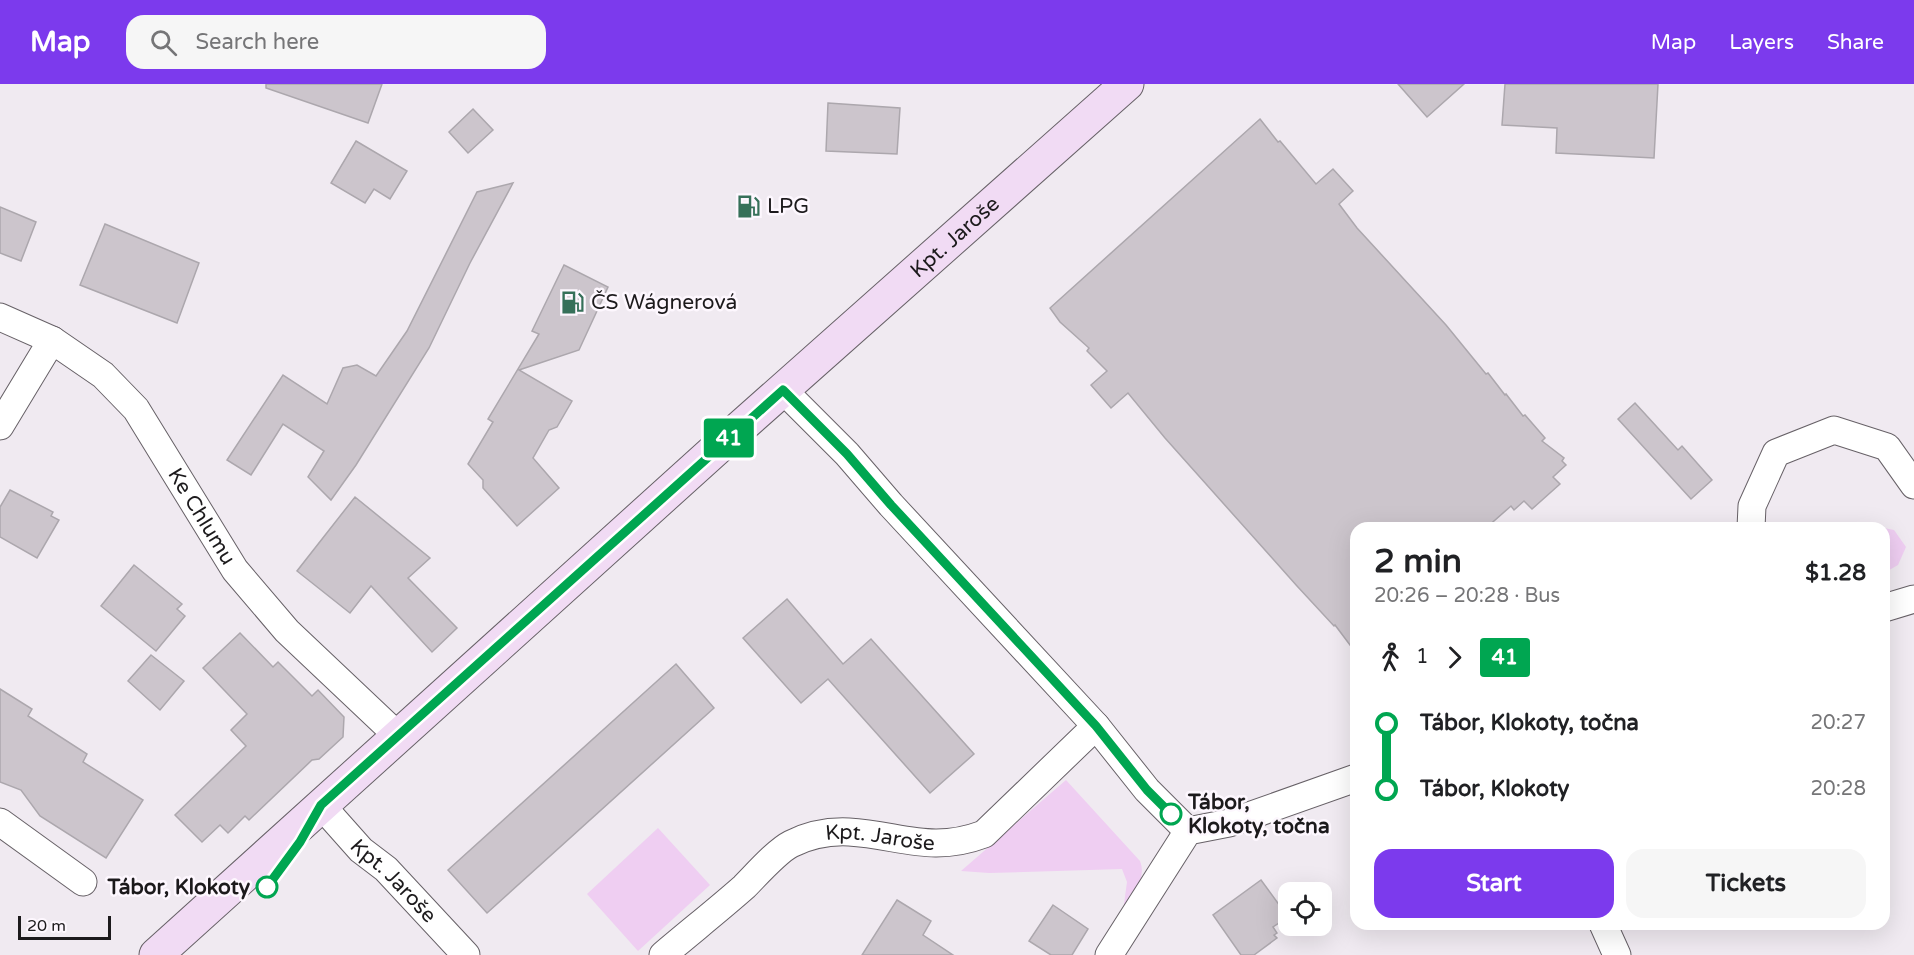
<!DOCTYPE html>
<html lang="en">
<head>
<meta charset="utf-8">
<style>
	:root { --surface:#fff; --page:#f6f6f6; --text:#202124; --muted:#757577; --accent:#7c3aed }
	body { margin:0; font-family:"Varela Round",sans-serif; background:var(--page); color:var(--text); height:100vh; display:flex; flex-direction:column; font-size:22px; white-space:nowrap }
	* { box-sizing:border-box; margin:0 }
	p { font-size:20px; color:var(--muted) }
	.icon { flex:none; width:33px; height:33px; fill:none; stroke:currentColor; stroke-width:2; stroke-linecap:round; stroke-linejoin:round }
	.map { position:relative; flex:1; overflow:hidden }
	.drawer { position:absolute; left:1350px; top:438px; width:540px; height:408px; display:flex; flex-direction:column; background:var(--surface); border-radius:18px; box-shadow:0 6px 24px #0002 }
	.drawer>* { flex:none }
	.badge { padding:0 12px; border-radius:4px; font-size:21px; line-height:39px }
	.buttons { position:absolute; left:1278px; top:798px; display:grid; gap:12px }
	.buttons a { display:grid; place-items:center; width:54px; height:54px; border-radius:12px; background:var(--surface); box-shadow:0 6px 24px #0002; font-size:30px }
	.scale { position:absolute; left:18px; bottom:15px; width:93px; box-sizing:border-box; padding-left:6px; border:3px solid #1c1a1c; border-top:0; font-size:16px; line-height:21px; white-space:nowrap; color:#1c1a1c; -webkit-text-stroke:4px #fdf7fe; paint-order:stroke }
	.map>.badge { position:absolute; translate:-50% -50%; box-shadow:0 0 0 3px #fff }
	.legs { display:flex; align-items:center; gap:9px; height:66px; padding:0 24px; font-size:20px }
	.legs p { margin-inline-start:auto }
	.overview { display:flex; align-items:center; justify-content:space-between; height:102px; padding:0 24px }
	h1 { font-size:33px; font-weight:700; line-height:45px }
	.primary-button { display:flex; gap:12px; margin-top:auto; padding:12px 24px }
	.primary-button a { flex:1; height:69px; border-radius:18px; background:var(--accent); color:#fff; font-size:24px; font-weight:700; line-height:69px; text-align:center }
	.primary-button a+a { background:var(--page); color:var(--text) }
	ul { padding:0 24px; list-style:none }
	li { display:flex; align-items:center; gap:21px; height:66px; font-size:22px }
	li i { display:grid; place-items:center; width:9px; height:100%; margin:0 8px; background:currentColor }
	li i::after { content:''; width:15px; height:15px; margin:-8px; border:4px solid; border-radius:50%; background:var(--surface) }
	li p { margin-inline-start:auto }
	li:first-child i { background:linear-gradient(#0000 50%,currentColor 0) }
	li:last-child i { background:linear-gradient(currentColor 50%,#0000 0) }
	header { display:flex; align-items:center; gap:36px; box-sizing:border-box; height:84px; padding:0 30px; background:var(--accent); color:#fff }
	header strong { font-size:28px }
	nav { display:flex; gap:33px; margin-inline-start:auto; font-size:21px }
	.search { width:420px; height:54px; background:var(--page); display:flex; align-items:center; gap:15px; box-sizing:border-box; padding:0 21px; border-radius:18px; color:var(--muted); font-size:22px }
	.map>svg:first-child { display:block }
	.green { fill:#efcef2 }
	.building { fill:#ccc5cc; stroke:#aca7ad; stroke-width:1.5 }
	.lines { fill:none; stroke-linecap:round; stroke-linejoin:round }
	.street-casing { stroke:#676167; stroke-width:29 }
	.secondary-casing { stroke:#676167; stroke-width:35 }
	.street { stroke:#fff; stroke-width:27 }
	.secondary { stroke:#f1dbf4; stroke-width:33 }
	.line-1-casing { stroke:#fff; stroke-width:14 }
	.line-1 { stroke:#00a651; stroke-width:9 }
	.stop-1-dot { fill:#fff; stroke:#00a651; stroke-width:3 }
	.labels { text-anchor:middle; stroke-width:5; stroke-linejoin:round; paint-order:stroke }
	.poi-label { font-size:21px; fill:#1c1a1c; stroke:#fdf7fe; text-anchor:start }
	.street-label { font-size:21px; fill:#1c1a1c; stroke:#fdf7fe }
	.stop-label { font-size:21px; font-weight:bold; fill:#1c1a1c; stroke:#fdf7fe; text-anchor:start }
</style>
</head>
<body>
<header>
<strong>Map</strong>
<div class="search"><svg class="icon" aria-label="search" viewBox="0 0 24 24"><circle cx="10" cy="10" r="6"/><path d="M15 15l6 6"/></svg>Search here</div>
<nav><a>Map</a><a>Layers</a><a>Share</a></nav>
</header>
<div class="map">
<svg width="1914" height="871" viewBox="0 0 1914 871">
	<rect width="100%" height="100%" fill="#f0eaf1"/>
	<g class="green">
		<path d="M 1884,444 L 1894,446 L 1906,463 L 1898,481 L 1884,489 Z"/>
		<path d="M 1066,696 L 1140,777 C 1147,794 1133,813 1123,827 L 1127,798 L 1122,785 L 989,789 L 961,787 Z"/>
		<path d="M 658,744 L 710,801 L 638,867 L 587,810 Z"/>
	</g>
	<g class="building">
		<path d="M 266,0 L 382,0 L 368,39 L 266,4 Z"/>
		<path d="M 1398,0 L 1464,0 L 1427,33 Z"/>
		<path d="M 1505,0 L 1658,0 L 1654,74 L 1556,69 L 1557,44 L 1502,41 Z"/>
		<path d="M 828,19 L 900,24 L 897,70 L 826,67 Z"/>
		<path d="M 473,25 L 493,46 L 468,69 L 449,48 Z"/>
		<path d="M 1260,35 L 1278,58 L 1280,57 L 1316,100 L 1333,85 L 1353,107 L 1339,120 L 1357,144 L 1446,241 L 1486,290 L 1488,289 L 1505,311 L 1506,310 L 1523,332 L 1525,331 L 1545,354 L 1542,357 L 1564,374 L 1562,377 L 1566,381 L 1553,393 L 1560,400 L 1532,425 L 1524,417 L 1514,426 L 1511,422 L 1486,444 L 1356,444 L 1356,569 L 1335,541 L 1334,542 L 1297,502 L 1165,354 L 1128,309 L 1111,324 L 1091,301 L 1107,287 L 1087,267 L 1089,264 L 1060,238 L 1050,224 Z"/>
		<path d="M 356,57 L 407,87 L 390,115 L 374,105 L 365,119 L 331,99 Z"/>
		<path d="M 513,99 L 470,179 L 429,264 L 356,381 L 331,416 L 308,393 L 324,367 L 283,340 L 251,391 L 227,376 L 283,291 L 327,320 L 343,284 L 357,281 L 376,292 L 407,247 L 477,108 Z"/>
		<path d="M 0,123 L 36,138 L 21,177 L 0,169 Z"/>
		<path d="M 105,140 L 199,179 L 177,239 L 80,201 Z"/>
		<path d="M 564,181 L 608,203 L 579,266 L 519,286 L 572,317 L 557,343 L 549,346 L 533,374 L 559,404 L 517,442 L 483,404 L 483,396 L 468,380 L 493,338 L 488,335 L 539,250 L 532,247 Z"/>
		<path d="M 1635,319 L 1678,366 L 1682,362 L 1712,396 L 1691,415 L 1618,335 Z"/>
		<path d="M 10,406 L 53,428 L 51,432 L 59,436 L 37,474 L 0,453 L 0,423 Z"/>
		<path d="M 355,413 L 430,474 L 408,494 L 457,544 L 432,568 L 371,502 L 350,529 L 297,487 Z"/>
		<path d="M 134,481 L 182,520 L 177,525 L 185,532 L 156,567 L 101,522 Z"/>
		<path d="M 787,515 L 843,580 L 871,555 L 974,670 L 930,709 L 828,595 L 801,619 L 743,554 Z"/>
		<path d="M 240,549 L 273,583 L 278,578 L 312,612 L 318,606 L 344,633 L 343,653 L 319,675 L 312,676 L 249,736 L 245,732 L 228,749 L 220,741 L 202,758 L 175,731 L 246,662 L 231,646 L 247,630 L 203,584 Z"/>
		<path d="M 151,571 L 184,597 L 160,626 L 128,597 Z"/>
		<path d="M 676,580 L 714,624 L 487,829 L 448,786 Z"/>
		<path d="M 0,605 L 32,625 L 28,632 L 87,670 L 83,678 L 143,716 L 106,774 L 40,732 L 21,706 L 0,698 Z"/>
		<path d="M 1261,796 L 1288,833 L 1273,843 L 1277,849 L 1274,851 L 1277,854 L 1254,871 L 1241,871 L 1213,831 Z"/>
		<path d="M 897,816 L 931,837 L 923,851 L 953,871 L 862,871 Z"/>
		<path d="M 1053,821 L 1088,845 L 1072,871 L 1051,871 L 1029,857 Z"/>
	</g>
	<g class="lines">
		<defs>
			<g id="street">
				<path id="s1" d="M 0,233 L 52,256 L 103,291 L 136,325 L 235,486 L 287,547 L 397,651"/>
				<path d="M 783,306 L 847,370 L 891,421 L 1096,642 L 1147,706 L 1188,747"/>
				<path d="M 0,342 L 52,256"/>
				<path d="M 1751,444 L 1752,422 L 1776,369 L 1834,346 L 1887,363 L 1914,401"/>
				<path d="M 1884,524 L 1914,515"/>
				<path id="s2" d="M 321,721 L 361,766 L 386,785 L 466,871"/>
				<path d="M 0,738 L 83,798"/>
				<path d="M 1603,840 L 1617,871"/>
				<path id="s3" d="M 663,871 C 690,848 718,826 744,803 C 756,791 777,767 791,760 C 809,751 829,747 849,748 C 900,751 931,770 984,750 L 1096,642"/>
				<path d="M 1109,871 L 1188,747 L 1229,739 L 1356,694"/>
			</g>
			<g id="secondary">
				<path id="s4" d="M 156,871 L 726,356 L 1127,0"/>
			</g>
		</defs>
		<use href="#street" class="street-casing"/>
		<use href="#secondary" class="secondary-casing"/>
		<use href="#street" class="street"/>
		<use href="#secondary" class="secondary"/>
	</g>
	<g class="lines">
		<defs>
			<path id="line-1" d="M 267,803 L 300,758 L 321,721 L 783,306 L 847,370 L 891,421 L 1096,642 L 1147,706 L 1171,730"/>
		</defs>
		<use href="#line-1" class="line-1-casing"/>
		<use href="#line-1" class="line-1"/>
	</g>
	<defs>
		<symbol id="fuel-bare" viewBox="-9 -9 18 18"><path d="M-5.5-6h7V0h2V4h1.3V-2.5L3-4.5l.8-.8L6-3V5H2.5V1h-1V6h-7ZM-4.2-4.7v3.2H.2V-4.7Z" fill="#367059" stroke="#fdf7fe" stroke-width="2.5" paint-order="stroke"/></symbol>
	</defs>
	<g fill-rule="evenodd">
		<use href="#fuel-bare" x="732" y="106" width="33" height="33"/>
		<use href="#fuel-bare" x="556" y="202" width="33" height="33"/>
	</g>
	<g class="stop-1-dot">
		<circle cx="1171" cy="730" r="10"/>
		<circle cx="267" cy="803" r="10"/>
	</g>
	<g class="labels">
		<g class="poi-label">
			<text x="767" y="129">LPG</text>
			<text x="591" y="225">ČS Wágnerová</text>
		</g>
		<g class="street-label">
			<text dy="7" stroke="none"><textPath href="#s4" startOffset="1074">Kpt. Jaroše</textPath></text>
			<text dy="7" stroke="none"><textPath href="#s1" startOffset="292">Ke Chlumu</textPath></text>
			<text dy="7" stroke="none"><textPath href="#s3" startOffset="261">Kpt. Jaroše</textPath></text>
			<text dy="7" stroke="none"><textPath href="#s2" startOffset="105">Kpt. Jaroše</textPath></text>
		</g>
		<g class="stop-label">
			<text x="1188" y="725">Tábor,<tspan x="1188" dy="24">Klokoty, točna</tspan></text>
			<text x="250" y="810" text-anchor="end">Tábor, Klokoty</text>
		</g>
	</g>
</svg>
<div class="buttons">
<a><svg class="icon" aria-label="locate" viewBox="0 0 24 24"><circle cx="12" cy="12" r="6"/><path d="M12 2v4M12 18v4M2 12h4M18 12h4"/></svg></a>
</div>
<div class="scale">20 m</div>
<b class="badge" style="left:729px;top:354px;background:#00a651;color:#fff">41</b>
<section class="drawer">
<div class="overview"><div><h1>2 min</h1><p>20:26 – 20:28 · Bus</p></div><b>$1.28</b></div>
<div class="legs"><svg class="icon" aria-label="walk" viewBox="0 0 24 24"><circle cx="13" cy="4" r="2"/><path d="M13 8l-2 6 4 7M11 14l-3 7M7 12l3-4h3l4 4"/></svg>1<svg class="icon" aria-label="forward" viewBox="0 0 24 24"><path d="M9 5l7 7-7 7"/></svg><b class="badge" style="background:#00a651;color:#fff">41</b></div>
<ul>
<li><i style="color:#00a651"></i><b>Tábor, Klokoty, točna</b><p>20:27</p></li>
<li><i style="color:#00a651"></i><b>Tábor, Klokoty</b><p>20:28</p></li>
</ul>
<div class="primary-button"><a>Start</a><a>Tickets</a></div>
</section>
</div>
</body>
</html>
